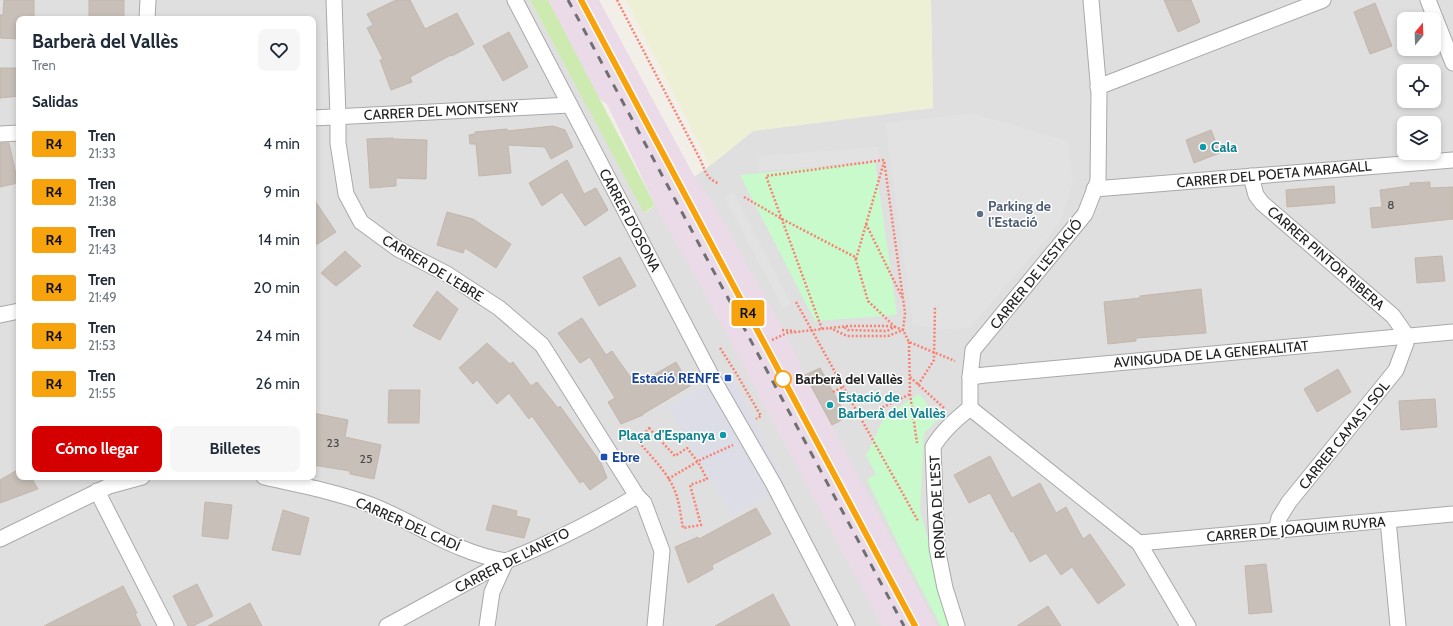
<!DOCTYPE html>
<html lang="es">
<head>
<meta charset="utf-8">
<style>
	:root { --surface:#fff; --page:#f6f6f7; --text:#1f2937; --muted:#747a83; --accent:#d40000 }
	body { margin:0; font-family:Cabin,sans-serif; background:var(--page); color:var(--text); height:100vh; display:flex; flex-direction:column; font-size:15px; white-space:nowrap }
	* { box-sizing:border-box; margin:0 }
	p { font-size:13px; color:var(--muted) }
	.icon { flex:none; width:22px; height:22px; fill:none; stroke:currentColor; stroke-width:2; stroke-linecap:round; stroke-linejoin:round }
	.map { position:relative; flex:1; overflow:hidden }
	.details { position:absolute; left:16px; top:16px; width:300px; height:464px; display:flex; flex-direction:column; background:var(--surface); border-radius:8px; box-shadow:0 2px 6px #0003 }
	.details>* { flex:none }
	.badge { padding:0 8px; border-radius:3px; font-size:14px; line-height:26px }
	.needle { width:26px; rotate:19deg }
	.buttons { position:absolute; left:1397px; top:12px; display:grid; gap:8px }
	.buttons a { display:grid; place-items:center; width:44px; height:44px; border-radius:8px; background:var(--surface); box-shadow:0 2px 6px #0003; font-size:20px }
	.map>.badge { position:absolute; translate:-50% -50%; box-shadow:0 0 0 2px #fff }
	h2 { padding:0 16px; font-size:15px; line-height:36px }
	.round { display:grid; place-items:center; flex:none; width:42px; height:42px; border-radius:8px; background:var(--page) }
	.head { display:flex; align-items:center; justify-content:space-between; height:68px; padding:0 16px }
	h1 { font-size:19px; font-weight:700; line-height:30px }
	.action { display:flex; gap:8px; margin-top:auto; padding:8px 16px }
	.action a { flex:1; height:46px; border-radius:8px; background:var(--accent); color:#fff; font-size:16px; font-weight:700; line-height:46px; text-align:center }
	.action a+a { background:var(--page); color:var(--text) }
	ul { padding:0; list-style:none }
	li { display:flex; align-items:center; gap:12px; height:48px; padding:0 16px }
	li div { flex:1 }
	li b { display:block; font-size:15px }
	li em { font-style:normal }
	li .badge { min-width:44px; font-weight:700; text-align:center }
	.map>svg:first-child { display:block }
	.residential { fill:#e0dfdf; fill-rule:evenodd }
	.industrial { fill:#ebdbe8 }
	.farmland { fill:#eef0d5 }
	.grass { fill:#cdebb0 }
	.park { fill:#c8facc }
	.parking { fill:#e2e2e2 }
	.plaza { fill:#dddde8 }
	.building { fill:#c7bfb8; stroke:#c4b6ab }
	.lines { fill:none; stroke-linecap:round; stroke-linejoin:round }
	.street-casing { stroke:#a9a9a9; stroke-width:17 }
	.path { stroke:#fa8072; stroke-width:2.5; stroke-dasharray:2 2; stroke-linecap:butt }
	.street { stroke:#fff; stroke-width:15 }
	.rail { stroke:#707070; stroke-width:3; stroke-dasharray:8 8; stroke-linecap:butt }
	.line-casing { stroke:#fff; stroke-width:9 }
	.line { stroke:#f6a30d; stroke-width:6 }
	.culture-dot { fill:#0f9aa8; stroke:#fff; stroke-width:1.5 }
	.service-dot { fill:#5c6f8a; stroke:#fff; stroke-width:1.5 }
	.transit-dot { fill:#1a4fb4; stroke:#fff; stroke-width:1.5 }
	.stop-dot { fill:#fff; stroke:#f6a30d; stroke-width:2 }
	.labels { text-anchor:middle; stroke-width:3; stroke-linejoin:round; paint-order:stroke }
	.number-label { font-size:12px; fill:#4b4948 }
	.street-label { font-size:14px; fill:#222; stroke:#fff }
	.culture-label { font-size:14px; font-weight:bold; fill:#0d838f; stroke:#fff; text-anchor:start }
	.service-label { font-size:14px; font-weight:bold; fill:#4e5e75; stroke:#fff; text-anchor:start }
	.transit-label { font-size:14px; font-weight:bold; fill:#164399; stroke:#fff; text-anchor:end }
	.stop-label { font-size:14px; font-weight:bold; fill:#222; stroke:#fff; text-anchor:start }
</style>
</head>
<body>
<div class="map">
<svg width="1453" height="626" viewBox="0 0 1453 626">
	<rect width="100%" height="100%" fill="#f2efe9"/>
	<path class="residential" d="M 0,0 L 530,0 L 645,213 L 716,161 L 753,131 L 933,108 L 931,0 L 1453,0 L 1453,626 L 0,626 ZM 19,19 L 313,19 L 313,477 L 19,477 ZM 1404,19 L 1434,19 L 1434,49 L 1404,49 ZM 1404,71 L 1434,71 L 1434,101 L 1404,101 ZM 1404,123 L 1434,123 L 1434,153 L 1404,153 Z"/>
	<path class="industrial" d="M 548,0 L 599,0 L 693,174 L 713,203 L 793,348 L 805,375 L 937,626 L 882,626 L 710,303 L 655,205 L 607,104 L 599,99 Z"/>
	<path class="farmland" d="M 626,0 L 931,0 L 933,108 L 753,131 L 710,165 Z"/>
	<path class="grass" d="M 530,0 L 548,0 L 655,205 L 644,213 Z"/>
	<g class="park">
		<path d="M 875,162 L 897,315 L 815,321 L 740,175 Z"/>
		<path d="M 919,394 L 939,419 L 924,433 L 920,511 L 952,626 L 941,626 L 903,554 L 867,480 L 876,474 L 866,456 L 884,417 Z"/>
	</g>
	<g class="parking">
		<path d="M 971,113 L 1068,141 L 1073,182 L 1060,223 L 969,328 L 944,329 L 913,325 L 885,123 Z"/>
		<path d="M 878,147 L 880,161 L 759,171 L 758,156 Z"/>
		<path d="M 733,191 L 791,304 L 783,308 L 724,197 Z"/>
	</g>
	<path class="plaza" d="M 730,373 L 787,487 L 731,515 L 668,406 Z"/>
	<g class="building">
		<path d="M 4,0 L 34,0 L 34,19 L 19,19 L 19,39 L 0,38 L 0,15 L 3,15 Z"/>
		<rect x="89" y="0" width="35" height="19"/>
		<path d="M 396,0 L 410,0 L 425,29 L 457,13 L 474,44 L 452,56 L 451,55 L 410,77 L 412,82 L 391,90 L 380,60 L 383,59 L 367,28 L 373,25 L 367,14 Z"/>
		<path d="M 1164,0 L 1191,0 L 1200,22 L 1178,32 Z"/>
		<path d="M 1375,3 L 1392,46 L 1370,54 L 1354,12 Z"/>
		<path d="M 509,32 L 528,67 L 503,81 L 483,46 Z"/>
		<path d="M 0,68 L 19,68 L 19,96 L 0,98 Z"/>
		<path d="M 553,126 L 565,130 L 573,147 L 551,159 L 545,147 L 508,145 L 511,173 L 479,176 L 476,144 L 470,144 L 469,135 L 475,134 L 475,132 L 507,129 L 507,131 Z"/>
		<path d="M 1211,130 L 1220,153 L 1194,163 L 1186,140 Z"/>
		<path d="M 393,138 L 393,139 L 427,140 L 426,179 L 396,178 L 396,186 L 370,188 L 367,139 Z"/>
		<path d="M 0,143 L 9,143 L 18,183 L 0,187 Z"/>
		<path d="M 567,160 L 584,194 L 596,188 L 608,210 L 585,226 L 562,192 L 542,206 L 529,183 Z"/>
		<path d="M 1430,182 L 1430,188 L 1453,187 L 1453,219 L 1372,228 L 1370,208 L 1382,207 L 1380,190 L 1410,186 L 1410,183 Z"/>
		<path d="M 1334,186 L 1335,203 L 1287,207 L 1286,190 Z"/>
		<path d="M 313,198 L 336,232 L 313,247 Z"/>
		<path d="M 447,212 L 473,219 L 511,244 L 496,268 L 465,248 L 463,253 L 437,245 Z"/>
		<path d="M 345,251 L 361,266 L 336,286 L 321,273 Z"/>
		<path d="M 1442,256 L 1445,281 L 1417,283 L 1415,258 Z"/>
		<path d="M 620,257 L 636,286 L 599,306 L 583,277 Z"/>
		<path d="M 1201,289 L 1206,333 L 1136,338 L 1136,341 L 1108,344 L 1104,302 L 1140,298 L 1140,296 Z"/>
		<path d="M 437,291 L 458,309 L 440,340 L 413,326 Z"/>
		<path d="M 582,318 L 606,355 L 612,351 L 636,385 L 676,362 L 690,386 L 643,414 L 643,415 L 621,424 L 608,402 L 615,398 L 590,357 L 580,363 L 558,333 Z"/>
		<path d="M 487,343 L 510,364 L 513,362 L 531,386 L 537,382 L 558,408 L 560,406 L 601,463 L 607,478 L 590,490 L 583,481 L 580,483 L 532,416 L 529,419 L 509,393 L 497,404 L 477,380 L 473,384 L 459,368 Z"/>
		<path d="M 820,368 L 847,417 L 832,425 L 805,375 Z"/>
		<path d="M 1338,369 L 1351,392 L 1317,412 L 1304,389 Z"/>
		<path d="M 389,390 L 420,390 L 419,423 L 388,423 Z"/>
		<path d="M 1435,399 L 1437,427 L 1401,430 L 1399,401 Z"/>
		<path d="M 313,413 L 348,420 L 345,437 L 381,445 L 374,479 L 350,474 L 350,471 L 313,465 Z"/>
		<path d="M 990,456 L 1012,498 L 1040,483 L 1056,513 L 1066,507 L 1083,539 L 1090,534 L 1125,585 L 1098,604 L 1072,567 L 1061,575 L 1046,553 L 1030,562 L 1013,531 L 1011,532 L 990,493 L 969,503 L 954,475 Z"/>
		<path d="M 19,469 L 19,477 L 31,477 L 38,489 L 0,503 L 0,480 Z"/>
		<path d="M 205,502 L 232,505 L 228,539 L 202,536 Z"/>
		<path d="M 493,505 L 517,511 L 516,516 L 530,519 L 524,538 L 486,530 Z"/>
		<path d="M 756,508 L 771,534 L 712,565 L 713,569 L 688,583 L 675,547 L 698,537 L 699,539 Z"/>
		<path d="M 283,510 L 309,518 L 300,555 L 272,550 Z"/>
		<path d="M 1266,564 L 1272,612 L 1249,614 L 1245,566 Z"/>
		<path d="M 197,584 L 213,616 L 193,626 L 188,626 L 173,596 Z"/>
		<path d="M 123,586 L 137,613 L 135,614 L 141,626 L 44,626 Z"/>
		<path d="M 773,594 L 790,626 L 715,626 Z"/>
		<path d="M 250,603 L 262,626 L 208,626 Z"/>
		<path d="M 1048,606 L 1061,626 L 1017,626 Z"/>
	</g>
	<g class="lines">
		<defs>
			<g id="street">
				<path d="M 334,0 L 338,117 L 338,143 L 346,194 L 361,222 L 398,249 L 447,274 L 499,308 L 542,345 L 637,496 L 644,503 L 662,551 L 655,626"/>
				<path d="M 515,0 L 713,379 L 773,483 L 847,626"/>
				<path d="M 1428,0 L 1453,63"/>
				<path d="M 147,19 L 148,0"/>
				<path d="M 1098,87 L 1323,0"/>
				<path d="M 313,118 L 570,105"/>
				<path d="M 0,134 L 19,133"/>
				<path d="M 1251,176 L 1256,195 L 1262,203 L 1393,316 L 1407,336 L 1406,343 L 1396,370 L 1289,502 L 1279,518 L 1276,531"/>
				<path d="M 1094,189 L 1453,160"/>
				<path d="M 0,315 L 19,311"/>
				<path d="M 970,377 L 985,375 L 1453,332"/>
				<path d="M 970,408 L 970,377 L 973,350 L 1085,214 L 1098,181 L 1099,93 L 1091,0"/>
				<path d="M 970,408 L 1139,543 L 1188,626"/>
				<path d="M 264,477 C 300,485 336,492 371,505 C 417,523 455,553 506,561"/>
				<path d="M 97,491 L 166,626"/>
				<path d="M 1388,520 L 1398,626"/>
				<path d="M 0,539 L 109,486 L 142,477"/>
				<path d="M 1139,543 L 1453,514"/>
				<path d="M 387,626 L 506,561 C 550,544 596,520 637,496"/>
				<path d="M 487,626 L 492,592 L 506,561"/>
				<path d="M 957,626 L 945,588 L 937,548 L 933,447 C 942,431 956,419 970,408"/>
			</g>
		</defs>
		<use href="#street" class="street-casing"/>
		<g class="path">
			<path d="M 617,0 L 701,161 C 705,171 707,179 718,183"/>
			<path d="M 744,197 L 782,219 L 855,257 L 868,301 L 895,327 L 887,331 L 848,330 L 844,327"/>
			<path d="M 866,224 L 902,297"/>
			<path d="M 856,259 L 884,162"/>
			<path d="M 796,302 L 918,521"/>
			<path d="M 822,329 L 766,176 L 884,160 L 905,313 L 903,330 L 888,336 L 847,336 L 830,328"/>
			<path d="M 782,330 L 795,331"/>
			<path d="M 772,340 L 787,333 L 848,326 L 886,326 L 895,327 L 903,330 L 909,342 L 955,361"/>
			<path d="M 909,342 L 910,394 L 917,443"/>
			<path d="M 720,348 L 736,373 L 761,416 L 756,419"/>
			<path d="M 910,377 L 944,408"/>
			<path d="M 918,385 L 934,360 L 935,306"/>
			<path d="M 833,392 L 843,387"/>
			<path d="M 861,418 L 910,394"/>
			<path d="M 649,428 L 675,456 L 687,448 L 698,462 L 707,479 L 690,485 L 701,525 L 683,528 C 681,518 680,507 677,497 C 671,475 652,458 638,441 Z"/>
			<path d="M 668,479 L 702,459 L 733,445"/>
		</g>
		<use href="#street" class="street"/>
		<g class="rail">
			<path d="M 568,0 L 904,626"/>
			<path d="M 581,0 L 915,626"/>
		</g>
	</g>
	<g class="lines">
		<defs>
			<path id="line" d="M 581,0 L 915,626"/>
		</defs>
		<use href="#line" class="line-casing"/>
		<use href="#line" class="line"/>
	</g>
	<g class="culture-dot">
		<circle cx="1203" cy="147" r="4"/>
		<circle cx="830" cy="405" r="4"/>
		<circle cx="723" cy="435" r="4"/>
	</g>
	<circle class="service-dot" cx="980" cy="214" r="4"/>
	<g class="transit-dot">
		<rect x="724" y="374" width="8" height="8" rx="2"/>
		<rect x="600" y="453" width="8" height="8" rx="2"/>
	</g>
	<circle class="stop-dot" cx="783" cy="379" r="8"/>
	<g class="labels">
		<g class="number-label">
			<text x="1391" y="209">8</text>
			<text x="333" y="447">23</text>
			<text x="366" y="463">25</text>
		</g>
		<g class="street-label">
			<text transform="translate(441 111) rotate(-3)" y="5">CARRER DEL MONTSENY</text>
			<text transform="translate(1274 174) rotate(-5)" y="5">CARRER DEL POETA MARAGALL</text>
			<text transform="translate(630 220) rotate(62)" y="5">CARRER D'OSONA</text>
			<text transform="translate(1326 258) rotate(41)" y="5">CARRER PINTOR RIBERA</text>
			<text transform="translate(433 268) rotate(31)" y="5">CARRER DE L'EBRE</text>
			<text transform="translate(1036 274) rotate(-51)" y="5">CARRER DE L'ESTACIÓ</text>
			<text transform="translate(1211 354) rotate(-5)" y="5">AVINGUDA DE LA GENERALITAT</text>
			<text transform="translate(1344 435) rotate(-51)" y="5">CARRER CAMAS I SOL</text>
			<text transform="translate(937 507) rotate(-93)" y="5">RONDA DE L'EST</text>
			<text transform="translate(408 524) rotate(24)" y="5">CARRER DEL CADÍ</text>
			<text transform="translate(1296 529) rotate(-5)" y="5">CARRER DE JOAQUIM RUYRA</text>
			<text transform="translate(512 560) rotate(-27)" y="5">CARRER DE L'ANETO</text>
		</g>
		<g class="culture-label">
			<text x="1211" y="152">Cala</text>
			<text x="838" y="402">Estació de<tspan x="838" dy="16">Barberà del Vallès</tspan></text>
			<text x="715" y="440" text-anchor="end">Plaça d'Espanya</text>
		</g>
		<g class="service-label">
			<text x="988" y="211">Parking de<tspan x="988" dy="16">l'Estació</tspan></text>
		</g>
		<g class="transit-label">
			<text x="720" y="383">Estació RENFE</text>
			<text x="612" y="462" text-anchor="start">Ebre</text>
		</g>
		<g class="stop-label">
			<text x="795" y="384">Barberà del Vallès</text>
		</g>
	</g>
</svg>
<div class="buttons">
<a><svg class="needle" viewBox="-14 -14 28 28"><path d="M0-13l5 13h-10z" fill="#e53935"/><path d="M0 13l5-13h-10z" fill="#747a83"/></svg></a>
<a><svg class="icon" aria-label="locate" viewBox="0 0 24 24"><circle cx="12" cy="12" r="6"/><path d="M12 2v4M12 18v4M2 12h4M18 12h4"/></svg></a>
<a><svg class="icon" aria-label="layers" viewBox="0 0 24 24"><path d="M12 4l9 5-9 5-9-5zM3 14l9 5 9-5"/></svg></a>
</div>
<b class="badge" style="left:748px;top:313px;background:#f6a30d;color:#111">R4</b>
<section class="details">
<div class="head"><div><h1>Barberà del Vallès</h1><p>Tren</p></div><a class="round"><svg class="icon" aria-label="heart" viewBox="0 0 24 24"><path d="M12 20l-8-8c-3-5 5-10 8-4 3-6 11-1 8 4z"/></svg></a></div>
<h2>Salidas</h2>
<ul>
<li><span class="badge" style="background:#f6a30d;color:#111">R4</span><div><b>Tren</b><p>21:33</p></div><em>4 min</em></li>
<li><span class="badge" style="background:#f6a30d;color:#111">R4</span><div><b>Tren</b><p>21:38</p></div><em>9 min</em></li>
<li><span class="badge" style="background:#f6a30d;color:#111">R4</span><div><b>Tren</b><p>21:43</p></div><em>14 min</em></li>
<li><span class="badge" style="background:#f6a30d;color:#111">R4</span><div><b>Tren</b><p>21:49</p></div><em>20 min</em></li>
<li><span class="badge" style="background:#f6a30d;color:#111">R4</span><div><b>Tren</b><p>21:53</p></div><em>24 min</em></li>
<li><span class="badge" style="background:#f6a30d;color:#111">R4</span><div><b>Tren</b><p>21:55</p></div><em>26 min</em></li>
</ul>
<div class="action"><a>Cómo llegar</a><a>Billetes</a></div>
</section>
</div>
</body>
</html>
